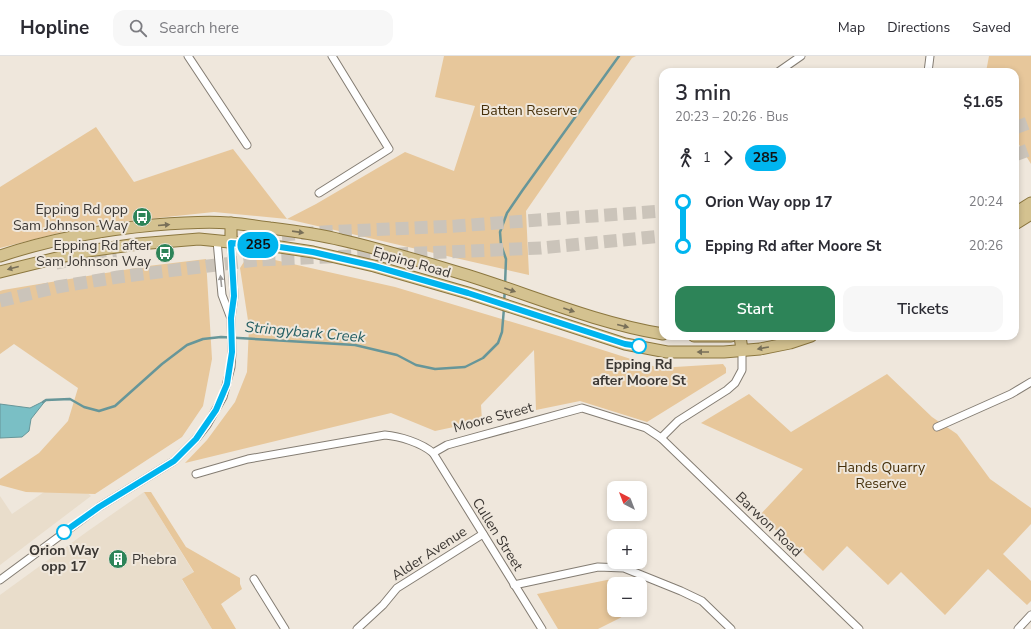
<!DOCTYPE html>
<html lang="en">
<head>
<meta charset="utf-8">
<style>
	:root { --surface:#fff; --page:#f7f7f7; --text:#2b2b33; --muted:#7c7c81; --line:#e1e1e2; --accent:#2d8458 }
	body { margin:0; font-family:"Nunito Sans",sans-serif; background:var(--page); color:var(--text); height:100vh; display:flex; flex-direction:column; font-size:15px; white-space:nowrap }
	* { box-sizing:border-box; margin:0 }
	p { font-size:13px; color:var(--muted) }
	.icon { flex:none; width:22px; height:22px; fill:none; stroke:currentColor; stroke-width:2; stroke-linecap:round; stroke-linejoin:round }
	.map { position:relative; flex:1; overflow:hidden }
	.details { position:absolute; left:659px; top:12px; width:360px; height:272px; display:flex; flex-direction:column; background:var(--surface); border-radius:12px; box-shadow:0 2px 6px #0003 }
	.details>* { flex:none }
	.badge { padding:0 8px; border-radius:13px; font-size:14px; line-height:26px }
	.needle { width:26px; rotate:318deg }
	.fabs { position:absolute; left:607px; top:425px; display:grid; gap:8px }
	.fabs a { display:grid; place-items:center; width:40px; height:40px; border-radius:8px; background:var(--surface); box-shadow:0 2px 6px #0003; font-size:20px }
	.map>.badge { position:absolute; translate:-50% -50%; box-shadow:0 0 0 2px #fff }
	.legs { display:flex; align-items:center; gap:6px; height:44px; padding:0 16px; font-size:13px }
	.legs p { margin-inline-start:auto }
	.headline { display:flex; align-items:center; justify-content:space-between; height:68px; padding:0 16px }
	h1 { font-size:22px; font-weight:600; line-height:30px }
	.cta { display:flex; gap:8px; margin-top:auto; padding:8px 16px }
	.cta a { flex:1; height:46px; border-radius:12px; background:var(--accent); color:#fff; font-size:16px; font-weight:600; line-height:46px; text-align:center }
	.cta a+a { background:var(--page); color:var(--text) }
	ul { padding:0 16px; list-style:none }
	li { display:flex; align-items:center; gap:14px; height:44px; font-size:15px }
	li i { display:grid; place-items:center; width:6px; height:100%; margin:0 5px; background:currentColor }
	li i::after { content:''; width:10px; height:10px; margin:-5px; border:3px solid; border-radius:50%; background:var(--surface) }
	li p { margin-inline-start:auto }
	li:first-child i { background:linear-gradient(#0000 50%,currentColor 0) }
	li:last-child i { background:linear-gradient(currentColor 50%,#0000 0) }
	header { display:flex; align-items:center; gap:24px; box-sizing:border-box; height:56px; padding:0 20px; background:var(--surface); border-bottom:1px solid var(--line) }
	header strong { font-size:19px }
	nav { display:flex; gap:22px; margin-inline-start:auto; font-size:14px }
	.search { width:280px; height:36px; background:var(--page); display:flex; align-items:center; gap:10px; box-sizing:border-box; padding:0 14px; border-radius:12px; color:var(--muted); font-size:15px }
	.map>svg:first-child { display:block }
	.built { fill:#e9ddcb }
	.green { fill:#e7c79b }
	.water { fill:#7abfc5; stroke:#679699 }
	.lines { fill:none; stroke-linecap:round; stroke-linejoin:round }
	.stream { stroke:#679699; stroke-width:2.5 }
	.motorway-tunnel { stroke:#cbc4ba; stroke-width:13; stroke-dasharray:13 6; stroke-linecap:butt }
	.minor-casing { stroke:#847d73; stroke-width:9 }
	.primary-casing { stroke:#8c773f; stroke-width:13 }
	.minor { stroke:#fff; stroke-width:7 }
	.primary { stroke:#d4c290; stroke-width:11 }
	.oneway { fill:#786f58 }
	.oneway2 { fill:#9d9b99 }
	.line-1-casing { stroke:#fff; stroke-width:9 }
	.line-1 { stroke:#00b5ef; stroke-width:6 }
	.stop-1-dot { fill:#fff; stroke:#00b5ef; stroke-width:2 }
	.labels { text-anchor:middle; stroke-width:4; stroke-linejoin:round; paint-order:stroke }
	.park-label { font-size:14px; fill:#452f09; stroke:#efe7dc }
	.poi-label { font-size:14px; fill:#3b3733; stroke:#efe7dc; text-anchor:end }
	.street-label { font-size:14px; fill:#3b3733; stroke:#efe7dc }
	.stop-label { font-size:14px; font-weight:bold; fill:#3b3733; stroke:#efe7dc }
	.water-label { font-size:15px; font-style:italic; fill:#255f63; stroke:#efe7dc }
</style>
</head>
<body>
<header>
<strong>Hopline</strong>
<div class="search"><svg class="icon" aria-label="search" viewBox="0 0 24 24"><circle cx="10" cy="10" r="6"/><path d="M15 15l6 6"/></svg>Search here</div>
<nav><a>Map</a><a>Directions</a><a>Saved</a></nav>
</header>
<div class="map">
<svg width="1031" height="573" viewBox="0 0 1031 573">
	<rect width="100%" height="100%" fill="#efe7dc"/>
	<g class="built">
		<path d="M 66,421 L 91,440 L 0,509 L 0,440 L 12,458 Z"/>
		<path d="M 144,436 L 194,517 L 182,524 L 212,573 L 0,573 L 0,539 L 88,475 Z"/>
	</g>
	<g class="green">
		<path d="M 444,0 L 636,0 L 632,2 L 526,155 L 529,219 L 287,163 L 214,156 L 90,169 L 0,192 L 0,131 L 96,71 L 134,126 L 233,93 L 287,163 L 316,148 L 405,96 L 454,115 L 475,50 L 435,41 Z"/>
		<path d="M 989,0 L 1031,0 L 1031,108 L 1015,82 L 1015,16 L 986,16 Z"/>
		<path d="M 249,198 L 395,231 L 562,281 L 659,312 L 723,308 L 726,312 L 726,317 L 647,366 L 580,345 L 536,354 L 534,294 L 481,349 L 482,365 L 435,375 L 391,357 L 185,407 L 207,384 L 235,346 L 247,316 L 249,271 L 240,212 Z"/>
		<path d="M 206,203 L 212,303 L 203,350 L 182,381 L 95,438 L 26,436 L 0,429 L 0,423 L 39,397 L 68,365 L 78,332 L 14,288 L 0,298 L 0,235 L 3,234 L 148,210 Z"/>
		<path d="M 887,318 L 932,361 L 957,378 L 990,423 L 1031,452 L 1031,468 L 1003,498 L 1031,525 L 1031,545 L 1027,549 L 988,513 L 945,559 L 901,516 L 888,529 L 847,490 L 823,515 L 803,496 L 799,496 L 760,459 L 803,413 L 701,367 L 749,338 L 791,376 Z"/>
		<path d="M 144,436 L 151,436 L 186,491 L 240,522 L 240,528 L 242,533 L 221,548 L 236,573 L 212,573 L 182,523 L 194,516 Z"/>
		<path d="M 612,523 L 625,528 L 614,528 L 614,554 L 632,554 L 620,562 L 598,573 L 558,573 L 537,538 Z"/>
	</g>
	<path class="water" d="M 46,344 L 31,363 L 29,375 L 22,381 L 0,382 L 0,348 L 30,352 Z"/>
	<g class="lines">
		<g class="stream">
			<path d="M 505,229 L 506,203 L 501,189 L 500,176 L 507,157 L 522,135 L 619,0"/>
			<path d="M 504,245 L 505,234"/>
			<path d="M 43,346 L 46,344 L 70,343 L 84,351 L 99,355 L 115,350 L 162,308 L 187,289 L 203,283 L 221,281 L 355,289 L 397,299 L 416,309 L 435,313 L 465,311 L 483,302 L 498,287 L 502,276 L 504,252"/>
		</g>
		<g class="motorway-tunnel">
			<path d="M 1015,72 L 1031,66"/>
			<path d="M 1015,99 L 1031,93"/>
			<path d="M 225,183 L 324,176 L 456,170 L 663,155"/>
			<path d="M 56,207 L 116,196"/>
			<path d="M 0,245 L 57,231 L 118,221 L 257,204 L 541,192 L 663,180"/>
		</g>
		<defs>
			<g id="minor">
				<path d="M 188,0 L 247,89"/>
				<path d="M 778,16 L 801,0"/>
				<path d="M 928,16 L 930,0"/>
				<path d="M 319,137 L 389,93 L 332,0"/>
				<path d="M 217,185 L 222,239 L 230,260"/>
				<path d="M 937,371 L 1011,338 L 1031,326"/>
				<path d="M 661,382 L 678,365 L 727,334 L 735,327 L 742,314 L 742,294"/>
				<path d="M 433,397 L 542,573"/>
				<path d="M 196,418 L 248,403 L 385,379 C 399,380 422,387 433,397 L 447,389 L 582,352 L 646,372 L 661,382 L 859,573"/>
				<path d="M 254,523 L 285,573"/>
				<path d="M 0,524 L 99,451 L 174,405 L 196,383 L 207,369 L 223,341 L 231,311 L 232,296 L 231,262 L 234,240 L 231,187"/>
				<path d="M 514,529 L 598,511 L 624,512 L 681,535 L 702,545 L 731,573"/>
				<path d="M 357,573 L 383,549 L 397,532 L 483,478"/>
				<path d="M 1018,573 L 1031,559"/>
			</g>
			<g id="primary">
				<path d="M 1015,157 L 1031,147"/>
				<path d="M 1015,168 L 1031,158"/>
				<path d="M 231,187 L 231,167"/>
				<path d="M 0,200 C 51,183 100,174 154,169 C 179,167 204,165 229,167 C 243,168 257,170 270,172 C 294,175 318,178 341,184 C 386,194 429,208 473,221 C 536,241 597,267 663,278"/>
				<path d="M 0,216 L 81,196 L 138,188 L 199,183 L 280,191 L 313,196 L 374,210 L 468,237 L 625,288 L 667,296 L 724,296 L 760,293 L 790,287 L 811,280"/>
				<path d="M 694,280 L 731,280"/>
				<path d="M 740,280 L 742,294"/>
			</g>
		</defs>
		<use href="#minor" class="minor-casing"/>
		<use href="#primary" class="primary-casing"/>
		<use href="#minor" class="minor"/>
		<use href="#primary" class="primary"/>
	</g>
	<defs><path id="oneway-solid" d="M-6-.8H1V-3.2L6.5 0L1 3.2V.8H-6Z"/></defs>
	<g class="oneway">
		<use href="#oneway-solid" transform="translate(164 169) rotate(-5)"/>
		<use href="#oneway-solid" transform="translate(298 176) rotate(8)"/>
		<use href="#oneway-solid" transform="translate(13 212) rotate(165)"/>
		<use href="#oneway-solid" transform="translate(510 234) rotate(19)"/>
		<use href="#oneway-solid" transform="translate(569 254) rotate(19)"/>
		<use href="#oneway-solid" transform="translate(623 270) rotate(14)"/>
		<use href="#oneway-solid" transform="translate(763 292) rotate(170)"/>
		<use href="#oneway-solid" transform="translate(703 296) rotate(-180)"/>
	</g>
	<use class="oneway2" href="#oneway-solid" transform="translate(221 225) rotate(-96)"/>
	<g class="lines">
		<defs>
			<path id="line-1" d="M 64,476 L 99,451 L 174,405 L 196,383 L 216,354 L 227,328 L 232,296 L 231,262 L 234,240 L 231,187 L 280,191 L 313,196 L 374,210 L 468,237 L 625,288 L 639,290"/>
		</defs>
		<use href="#line-1" class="line-1-casing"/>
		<use href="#line-1" class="line-1"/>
	</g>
	<defs>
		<symbol id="bus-disc" viewBox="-11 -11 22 22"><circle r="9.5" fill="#2d8458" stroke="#efe7dc"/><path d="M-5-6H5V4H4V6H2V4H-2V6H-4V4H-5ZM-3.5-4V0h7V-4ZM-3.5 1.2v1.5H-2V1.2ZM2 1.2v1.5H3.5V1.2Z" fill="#fff"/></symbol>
		<symbol id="building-disc" viewBox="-11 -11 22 22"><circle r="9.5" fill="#2d8458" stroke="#efe7dc"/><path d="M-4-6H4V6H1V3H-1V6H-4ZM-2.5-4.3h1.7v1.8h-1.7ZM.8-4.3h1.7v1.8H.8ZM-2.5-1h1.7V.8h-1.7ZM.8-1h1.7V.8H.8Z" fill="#fff"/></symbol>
	</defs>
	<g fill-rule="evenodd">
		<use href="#bus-disc" x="131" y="150" width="22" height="22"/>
		<use href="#bus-disc" x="154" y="186" width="22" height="22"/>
		<use href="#building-disc" x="107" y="492" width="22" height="22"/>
	</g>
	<g class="stop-1-dot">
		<circle cx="639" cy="290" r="7"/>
		<circle cx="64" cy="476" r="7"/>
	</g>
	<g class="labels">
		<g class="park-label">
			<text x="529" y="59">Batten Reserve</text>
			<text x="881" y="416">Hands Quarry<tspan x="881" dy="16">Reserve</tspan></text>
		</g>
		<g class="poi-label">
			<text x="128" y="158">Epping Rd opp<tspan x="128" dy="16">Sam Johnson Way</tspan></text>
			<text x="151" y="194">Epping Rd after<tspan x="151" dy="16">Sam Johnson Way</tspan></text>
			<text x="132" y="508" text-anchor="start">Phebra</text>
		</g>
		<g class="street-label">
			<text transform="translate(412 206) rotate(16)" y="5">Epping Road</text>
			<text transform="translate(493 361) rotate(-15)" y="5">Moore Street</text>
			<text transform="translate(769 468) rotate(44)" y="5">Barwon Road</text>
			<text transform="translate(498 478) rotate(58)" y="5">Cullen Street</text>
			<text transform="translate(429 497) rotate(-33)" y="5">Alder Avenue</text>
		</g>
		<g class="stop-label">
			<text x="639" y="313">Epping Rd<tspan x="639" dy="16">after Moore St</tspan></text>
			<text x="64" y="499">Orion Way<tspan x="64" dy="16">opp 17</tspan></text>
		</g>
		<g class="water-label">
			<text transform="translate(305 276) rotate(5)" y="5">Stringybark Creek</text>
		</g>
	</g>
</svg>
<div class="fabs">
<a><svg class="needle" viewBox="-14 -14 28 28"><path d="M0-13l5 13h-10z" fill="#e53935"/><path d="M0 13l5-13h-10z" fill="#7c7c81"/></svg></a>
<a>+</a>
<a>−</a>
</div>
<b class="badge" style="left:258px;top:189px;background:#00b5ef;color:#111">285</b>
<section class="details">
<div class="headline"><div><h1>3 min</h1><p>20:23 – 20:26 · Bus</p></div><b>$1.65</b></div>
<div class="legs"><svg class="icon" aria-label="walk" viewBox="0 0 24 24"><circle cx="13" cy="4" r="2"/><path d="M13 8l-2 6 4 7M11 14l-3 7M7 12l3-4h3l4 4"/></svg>1<svg class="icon" aria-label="forward" viewBox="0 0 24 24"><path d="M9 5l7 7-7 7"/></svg><b class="badge" style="background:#00b5ef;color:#111">285</b></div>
<ul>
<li><i style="color:#00b5ef"></i><b>Orion Way opp 17</b><p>20:24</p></li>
<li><i style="color:#00b5ef"></i><b>Epping Rd after Moore St</b><p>20:26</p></li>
</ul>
<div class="cta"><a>Start</a><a>Tickets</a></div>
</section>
</div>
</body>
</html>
